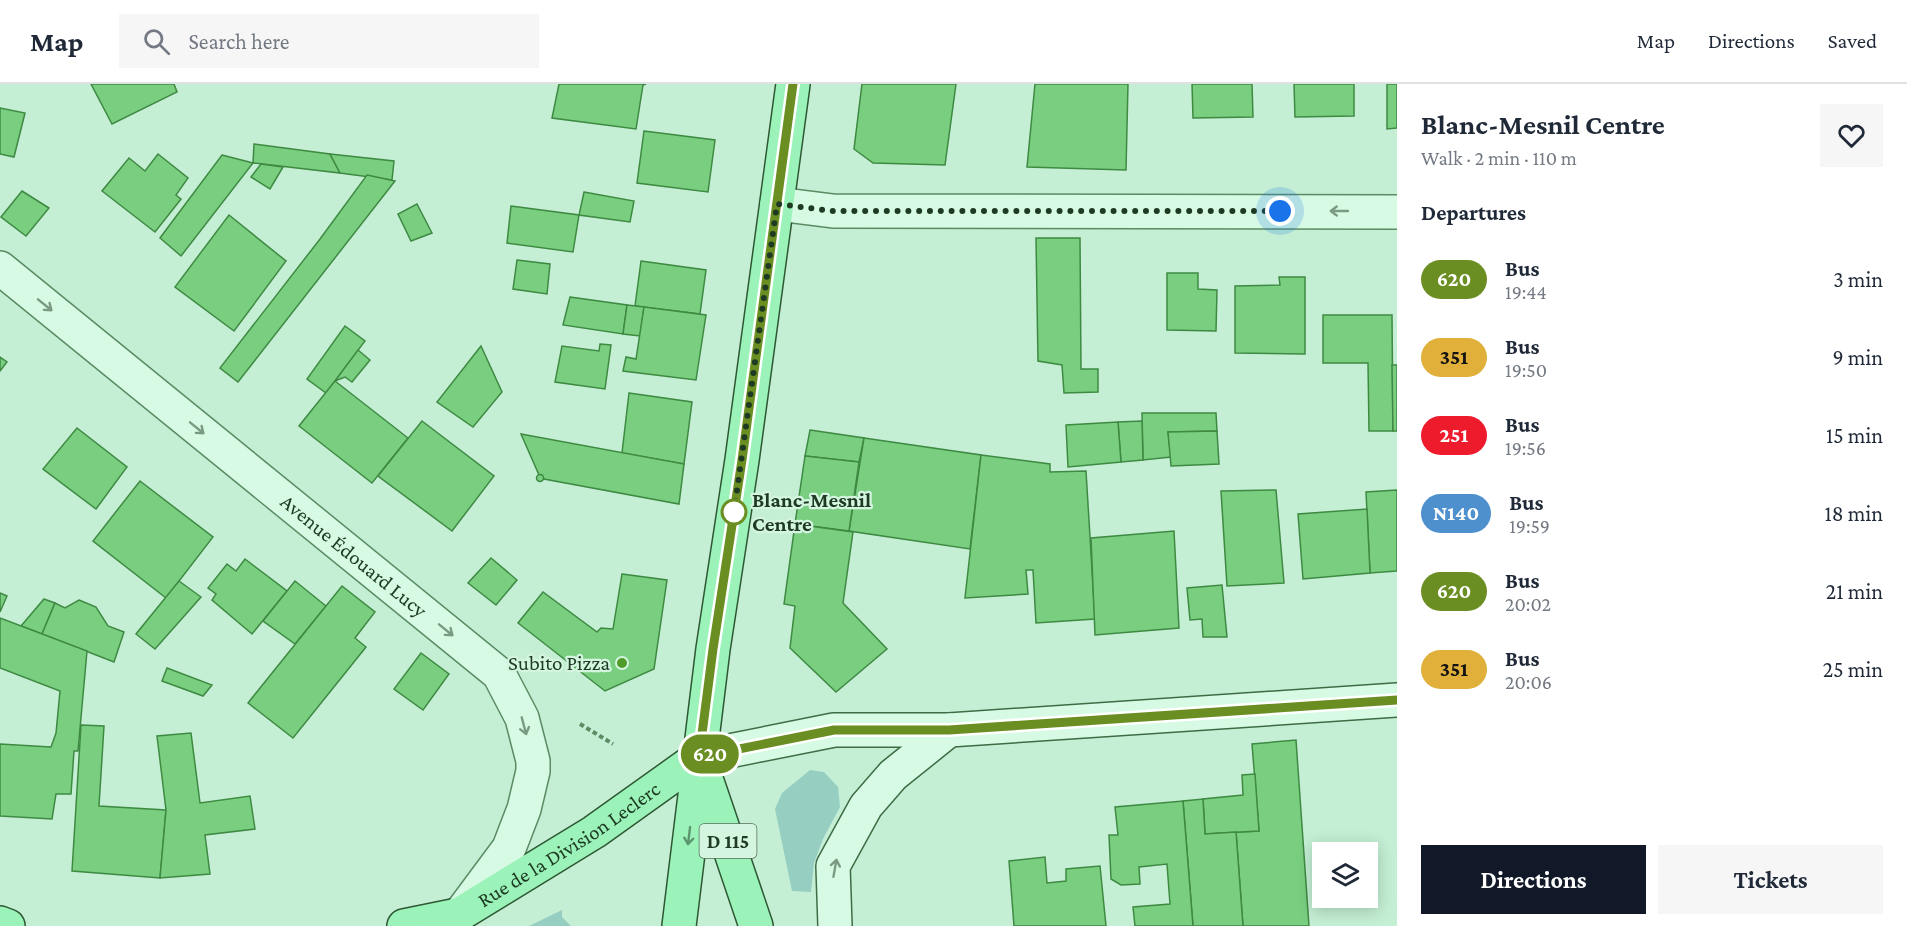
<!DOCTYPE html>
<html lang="en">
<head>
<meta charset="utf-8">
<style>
	:root { --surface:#fff; --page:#f6f6f7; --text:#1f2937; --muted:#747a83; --line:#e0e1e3; --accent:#111827 }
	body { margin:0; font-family:"Crimson Pro",serif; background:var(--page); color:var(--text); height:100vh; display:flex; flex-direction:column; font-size:22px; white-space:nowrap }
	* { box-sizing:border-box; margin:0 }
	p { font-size:20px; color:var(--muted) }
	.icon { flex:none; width:33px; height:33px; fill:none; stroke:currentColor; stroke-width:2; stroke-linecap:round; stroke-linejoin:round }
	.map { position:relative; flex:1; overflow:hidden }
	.side { display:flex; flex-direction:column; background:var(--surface); width:510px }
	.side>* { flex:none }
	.badge { padding:0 12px; border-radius:20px; font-size:21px; line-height:39px }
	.controls { position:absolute; left:1312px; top:758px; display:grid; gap:12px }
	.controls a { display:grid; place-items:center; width:66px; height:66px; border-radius:0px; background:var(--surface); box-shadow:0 3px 15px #0003; font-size:30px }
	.you { position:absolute; width:30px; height:30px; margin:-15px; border:4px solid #fff; border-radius:50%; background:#1a73e8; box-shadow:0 0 0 9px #1a73e833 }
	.map>.badge { position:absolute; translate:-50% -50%; box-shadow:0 0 0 3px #fff }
	h2 { padding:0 24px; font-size:22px; line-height:54px }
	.round { display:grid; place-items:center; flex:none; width:63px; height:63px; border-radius:0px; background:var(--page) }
	.summary { display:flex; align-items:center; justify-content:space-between; height:102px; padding:0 24px }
	h1 { font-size:28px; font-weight:700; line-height:45px }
	.primary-button { display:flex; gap:12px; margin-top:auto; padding:12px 24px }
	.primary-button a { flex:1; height:69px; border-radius:0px; background:var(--accent); color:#fff; font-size:24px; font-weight:700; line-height:69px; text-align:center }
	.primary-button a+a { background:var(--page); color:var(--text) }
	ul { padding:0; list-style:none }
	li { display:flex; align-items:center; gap:18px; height:78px; padding:0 24px }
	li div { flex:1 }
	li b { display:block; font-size:22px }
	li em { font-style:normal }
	li .badge { min-width:66px; font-weight:700; text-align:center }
	header { display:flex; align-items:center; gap:36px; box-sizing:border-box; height:84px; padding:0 30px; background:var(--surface); border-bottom:2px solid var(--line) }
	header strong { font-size:28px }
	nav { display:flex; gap:33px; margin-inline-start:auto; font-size:21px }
	.search { width:420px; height:54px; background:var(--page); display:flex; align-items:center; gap:15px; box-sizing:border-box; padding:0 21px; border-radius:0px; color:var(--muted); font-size:22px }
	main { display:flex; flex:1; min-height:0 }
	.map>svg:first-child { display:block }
	.green { fill:#97cec2 }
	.building { fill:#79ce80; stroke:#3f8a43; stroke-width:1.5 }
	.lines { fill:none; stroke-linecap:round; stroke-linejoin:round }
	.street-casing { stroke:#5a8b63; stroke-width:36 }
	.secondary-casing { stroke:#3d6c45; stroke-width:36 }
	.primary-casing { stroke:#2e5833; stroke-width:36 }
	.path { stroke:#5a8b63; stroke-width:4; stroke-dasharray:4.5 3; stroke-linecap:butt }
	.street { stroke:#d7fae4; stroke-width:33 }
	.secondary { stroke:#d7fae4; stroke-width:33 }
	.primary { stroke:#9bf3ba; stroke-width:33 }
	.oneway { stroke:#7a9a83 }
	.oneway2 { stroke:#5c966e }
	.line-casing { stroke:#fff; stroke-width:14 }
	.line { stroke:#6b8e23; stroke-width:9 }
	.walk { stroke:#1e3a22; stroke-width:6; stroke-dasharray:0 10.8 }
	.stop-dot { fill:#fff; stroke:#6b8e23; stroke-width:3 }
	.poi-dot { fill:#4f9b28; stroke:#d4f6e1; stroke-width:2 }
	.labels { text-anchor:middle; stroke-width:4.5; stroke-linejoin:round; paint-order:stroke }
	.shield { fill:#d4f6e1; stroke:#55725b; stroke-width:1.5 }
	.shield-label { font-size:20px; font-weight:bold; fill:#1e3a22 }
	.stop-label { font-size:21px; font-weight:bold; fill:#1e3a22; stroke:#d4f6e1; text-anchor:start }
	.street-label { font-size:21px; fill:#1e3a22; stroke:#d4f6e1 }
	.poi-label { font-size:21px; fill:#1e3a22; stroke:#d4f6e1; text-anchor:end }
</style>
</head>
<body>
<header>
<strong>Map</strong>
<div class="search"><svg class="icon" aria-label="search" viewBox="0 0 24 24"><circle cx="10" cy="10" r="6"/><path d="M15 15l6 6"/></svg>Search here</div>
<nav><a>Map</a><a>Directions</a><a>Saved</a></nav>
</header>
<main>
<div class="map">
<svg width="1397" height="842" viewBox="0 0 1397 842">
	<rect width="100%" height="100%" fill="#c4efd4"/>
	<g class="green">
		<path d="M 810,686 L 824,688 L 838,703 L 840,723 L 823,755 L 814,779 L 811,808 L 792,807 L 775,725 L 782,709 Z"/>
		<path d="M 562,826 L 562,833 L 571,842 L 529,842 Z"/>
	</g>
	<g class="building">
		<path d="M 91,0 L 174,0 L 177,8 L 112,40 Z"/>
		<path d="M 559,0 L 646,0 L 643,1 L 636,45 L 552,34 Z"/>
		<path d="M 862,0 L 956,0 L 945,81 L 873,79 L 854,65 Z"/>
		<path d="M 1035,0 L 1128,0 L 1126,86 L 1027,83 Z"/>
		<path d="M 1192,0 L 1252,0 L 1253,33 L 1193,34 Z"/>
		<path d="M 1294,0 L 1354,0 L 1354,32 L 1295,33 Z"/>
		<path d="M 1387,0 L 1397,0 L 1397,44 L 1387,45 Z"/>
		<path d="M 0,24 L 25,29 L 14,73 L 0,70 Z"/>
		<path d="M 644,47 L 715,56 L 708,108 L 637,99 Z"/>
		<path d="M 254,60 L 330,70 L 340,89 L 253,79 Z"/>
		<path d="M 158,70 L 188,94 L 176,111 L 181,115 L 155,148 L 102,107 L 129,74 L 145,87 Z"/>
		<path d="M 330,70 L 394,77 L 392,96 L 340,89 Z"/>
		<path d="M 222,71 L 253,79 L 181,172 L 160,154 Z"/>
		<path d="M 261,80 L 283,83 L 270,105 L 251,93 Z"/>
		<path d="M 367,91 L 395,97 L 238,298 L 220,284 L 320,155 Z"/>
		<path d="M 22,107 L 49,124 L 26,152 L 1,133 Z"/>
		<path d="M 584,108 L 634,117 L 630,138 L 579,131 Z"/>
		<path d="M 417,120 L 432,149 L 411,157 L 398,130 Z"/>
		<path d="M 511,122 L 579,131 L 573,168 L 507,159 Z"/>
		<path d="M 229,131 L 286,177 L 234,247 L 175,203 Z"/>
		<path d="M 1036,154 L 1080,154 L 1081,285 L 1098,285 L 1098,308 L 1064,309 L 1062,281 L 1038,277 Z"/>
		<path d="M 517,176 L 550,180 L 547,210 L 513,205 Z"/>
		<path d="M 641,177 L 706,186 L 700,230 L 635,222 Z"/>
		<path d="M 1167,189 L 1198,189 L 1198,205 L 1217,206 L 1216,247 L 1167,246 Z"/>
		<path d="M 1279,193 L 1305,193 L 1305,270 L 1235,269 L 1235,202 L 1280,201 Z"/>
		<path d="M 570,213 L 627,221 L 623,250 L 563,241 Z"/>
		<path d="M 627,221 L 644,223 L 640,252 L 623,250 Z"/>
		<path d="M 644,223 L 706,231 L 696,296 L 623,287 L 626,273 L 636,275 Z"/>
		<path d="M 1323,231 L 1392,231 L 1393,347 L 1369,347 L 1368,279 L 1323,279 Z"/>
		<path d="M 345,242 L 365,257 L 326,309 L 307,295 Z"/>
		<path d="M 600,260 L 611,261 L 605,305 L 555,298 L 562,262 L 599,267 Z"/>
		<path d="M 481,262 L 502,308 L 473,343 L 437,318 Z"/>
		<path d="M 358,266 L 370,276 L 352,298 L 345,293 L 335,297 Z"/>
		<path d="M 0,273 L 7,278 L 0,287 Z"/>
		<path d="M 1392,281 L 1397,281 L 1397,347 L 1393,347 Z"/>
		<path d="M 335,297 L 408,354 L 372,399 L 299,342 Z"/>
		<path d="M 629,309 L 692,318 L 684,380 L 622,369 Z"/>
		<path d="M 1142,329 L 1216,329 L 1217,347 L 1168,348 L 1171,373 L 1143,376 Z"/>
		<path d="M 422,337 L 494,392 L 452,447 L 378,392 Z"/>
		<path d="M 1142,337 L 1143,376 L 1121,378 L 1118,338 Z"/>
		<path d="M 1118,338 L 1121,378 L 1068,383 L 1066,341 Z"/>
		<path d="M 77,344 L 127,383 L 96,425 L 43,385 Z"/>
		<path d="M 810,346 L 864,354 L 859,378 L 805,372 Z"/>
		<path d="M 1217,347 L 1219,380 L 1171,382 L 1168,348 Z"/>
		<path d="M 521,350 L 684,380 L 679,420 L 544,395 L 542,391 L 539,391 Z"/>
		<path d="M 864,354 L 981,371 L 970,465 L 849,447 Z"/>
		<path d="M 981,371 L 1050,380 L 1050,388 L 1086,387 L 1095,535 L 1036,539 L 1033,486 L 1026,486 L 1028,510 L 965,514 Z"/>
		<path d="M 805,372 L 859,378 L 849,447 L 795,440 Z"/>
		<circle cx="540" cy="394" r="3.5"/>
		<path d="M 140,397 L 213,453 L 166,514 L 93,457 Z"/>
		<path d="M 1276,406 L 1284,499 L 1227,502 L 1221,407 Z"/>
		<path d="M 1397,406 L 1397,487 L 1370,489 L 1366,408 Z"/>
		<path d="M 1367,425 L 1370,489 L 1303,495 L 1298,430 Z"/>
		<path d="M 795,440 L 853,448 L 843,519 L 887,565 L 836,608 L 790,564 L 795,522 L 784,520 Z"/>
		<path d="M 1174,447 L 1179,544 L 1095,551 L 1091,454 Z"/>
		<path d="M 491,474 L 517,496 L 496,521 L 468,499 Z"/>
		<path d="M 245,475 L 287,507 L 252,550 L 212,516 L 216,510 L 208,504 L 227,480 L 236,487 Z"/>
		<path d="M 622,490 L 667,496 L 654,585 L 605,607 L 518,539 L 543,508 L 597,548 L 601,544 L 613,545 Z"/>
		<path d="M 179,497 L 201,513 L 155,565 L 136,550 Z"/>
		<path d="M 295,497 L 326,522 L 295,560 L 263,537 Z"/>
		<path d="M 1222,501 L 1227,553 L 1203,553 L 1202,535 L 1190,536 L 1187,504 Z"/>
		<path d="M 342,502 L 375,528 L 355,554 L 366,563 L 293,654 L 248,619 Z"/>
		<path d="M 0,509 L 7,512 L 0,528 Z"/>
		<path d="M 44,515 L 55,519 L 42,550 L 21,542 Z"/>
		<path d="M 79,516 L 96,523 L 108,542 L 124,548 L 114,578 L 42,550 L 55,519 L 65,524 Z"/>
		<path d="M 0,534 L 87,567 L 78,667 L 74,667 L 71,710 L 56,710 L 52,735 L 0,732 L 0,660 L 51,663 L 56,649 L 60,607 L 0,584 Z"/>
		<path d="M 421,569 L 449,590 L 423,626 L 394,605 Z"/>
		<path d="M 167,584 L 212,601 L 203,612 L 162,597 Z"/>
		<path d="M 81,641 L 104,642 L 99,722 L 166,726 L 160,794 L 72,787 Z"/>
		<path d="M 191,649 L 200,719 L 250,712 L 255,745 L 205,751 L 210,790 L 160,794 L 166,726 L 157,652 Z"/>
		<path d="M 1296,656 L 1309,842 L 1243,842 L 1236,748 L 1259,747 L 1252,660 Z"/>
		<path d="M 1255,690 L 1259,747 L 1205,750 L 1203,715 L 1243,711 L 1242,691 Z"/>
		<path d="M 1203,715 L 1205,750 L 1236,748 L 1243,842 L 1193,842 L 1183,717 Z"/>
		<path d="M 1183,717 L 1193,842 L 1135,842 L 1133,823 L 1170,820 L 1167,780 L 1139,783 L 1140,800 L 1121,801 L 1111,795 L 1109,751 L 1118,751 L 1115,723 Z"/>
		<path d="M 1045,773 L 1047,799 L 1066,797 L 1066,785 L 1100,782 L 1106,842 L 1014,842 L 1009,777 Z"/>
	</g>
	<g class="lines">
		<defs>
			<g id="street">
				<path d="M 777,120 L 833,127 L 1397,128"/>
				<path id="s1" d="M 0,184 L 499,590 L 522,634 L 533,677 L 533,687 L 524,725 L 509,764 L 460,830"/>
			</g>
			<g id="secondary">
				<path d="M 699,673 L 834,646 L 949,646 L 1397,616"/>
				<path d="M 835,842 L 833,782 L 866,722 L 893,691 L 949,646"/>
			</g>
			<g id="primary">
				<path d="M 701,680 L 756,842"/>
				<path d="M 0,839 L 8,842"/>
				<path d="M 404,842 L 458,831"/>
				<path id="s2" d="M 436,842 L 460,830 L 594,748 L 699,673"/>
				<path d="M 679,842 L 713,565 L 742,376 L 793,0"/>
			</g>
		</defs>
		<use href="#street" class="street-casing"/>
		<use href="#secondary" class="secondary-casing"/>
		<use href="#primary" class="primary-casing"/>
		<path class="path" d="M 580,640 L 613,660"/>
		<use href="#street" class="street"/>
		<use href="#secondary" class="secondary"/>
		<use href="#primary" class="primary"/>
	</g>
	<defs><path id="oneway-shaft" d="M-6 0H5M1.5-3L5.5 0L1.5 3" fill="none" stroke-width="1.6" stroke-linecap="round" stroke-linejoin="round" transform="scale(1.5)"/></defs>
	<g class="oneway">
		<use href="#oneway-shaft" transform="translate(1339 127) rotate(-180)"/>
		<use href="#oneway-shaft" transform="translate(45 221) rotate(39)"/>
		<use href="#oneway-shaft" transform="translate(197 344) rotate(39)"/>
		<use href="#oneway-shaft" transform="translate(446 546) rotate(39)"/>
		<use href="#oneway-shaft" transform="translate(524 642) rotate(75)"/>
		<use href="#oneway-shaft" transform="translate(835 784) rotate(-80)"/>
	</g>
	<use class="oneway2" href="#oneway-shaft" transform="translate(689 752) rotate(97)"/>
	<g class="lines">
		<defs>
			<path id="line" d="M 793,0 L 742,376 L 713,565 L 699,673 L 834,646 L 949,646 L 1397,616"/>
		</defs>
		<use href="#line" class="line-casing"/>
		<use href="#line" class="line"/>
		<path class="walk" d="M 734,428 L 777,120 L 833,127 L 1280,127"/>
	</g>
	<circle class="stop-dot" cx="734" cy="428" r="12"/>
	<circle class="poi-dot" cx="622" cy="579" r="6"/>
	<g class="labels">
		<rect class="shield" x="699.5" y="740" width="57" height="34" rx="4.5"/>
		<g class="shield-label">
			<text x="728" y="764">D 115</text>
		</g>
		<g class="stop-label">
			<text x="752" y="423">Blanc-Mesnil<tspan x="752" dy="24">Centre</tspan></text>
		</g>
		<g class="street-label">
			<text dy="7" stroke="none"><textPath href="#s1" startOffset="456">Avenue Édouard Lucy</textPath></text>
			<text dy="7" stroke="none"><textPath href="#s2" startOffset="156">Rue de la Division Leclerc</textPath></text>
		</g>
		<g class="poi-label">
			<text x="610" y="586">Subito Pizza</text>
		</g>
	</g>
</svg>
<div class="controls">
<a><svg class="icon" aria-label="layers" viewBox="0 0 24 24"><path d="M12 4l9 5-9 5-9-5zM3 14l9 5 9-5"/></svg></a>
</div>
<div class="you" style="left:1280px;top:127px"></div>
<b class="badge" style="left:710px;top:670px;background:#6b8e23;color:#fff">620</b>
</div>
<section class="side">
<div class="summary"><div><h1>Blanc-Mesnil Centre</h1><p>Walk · 2 min · 110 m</p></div><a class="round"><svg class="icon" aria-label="heart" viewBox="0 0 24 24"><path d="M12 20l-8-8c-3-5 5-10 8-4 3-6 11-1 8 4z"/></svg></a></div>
<h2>Departures</h2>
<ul>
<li><span class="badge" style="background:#6b8e23;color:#fff">620</span><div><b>Bus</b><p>19:44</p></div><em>3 min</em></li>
<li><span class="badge" style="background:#e0b03b;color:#111">351</span><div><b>Bus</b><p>19:50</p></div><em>9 min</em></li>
<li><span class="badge" style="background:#ed1b2c;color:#fff">251</span><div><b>Bus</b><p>19:56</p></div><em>15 min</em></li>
<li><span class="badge" style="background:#4d90cd;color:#fff">N140</span><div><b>Bus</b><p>19:59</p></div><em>18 min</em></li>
<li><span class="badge" style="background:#6b8e23;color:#fff">620</span><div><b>Bus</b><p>20:02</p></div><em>21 min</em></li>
<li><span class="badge" style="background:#e0b03b;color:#111">351</span><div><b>Bus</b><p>20:06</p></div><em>25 min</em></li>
</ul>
<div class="primary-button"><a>Directions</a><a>Tickets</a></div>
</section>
</main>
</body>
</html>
